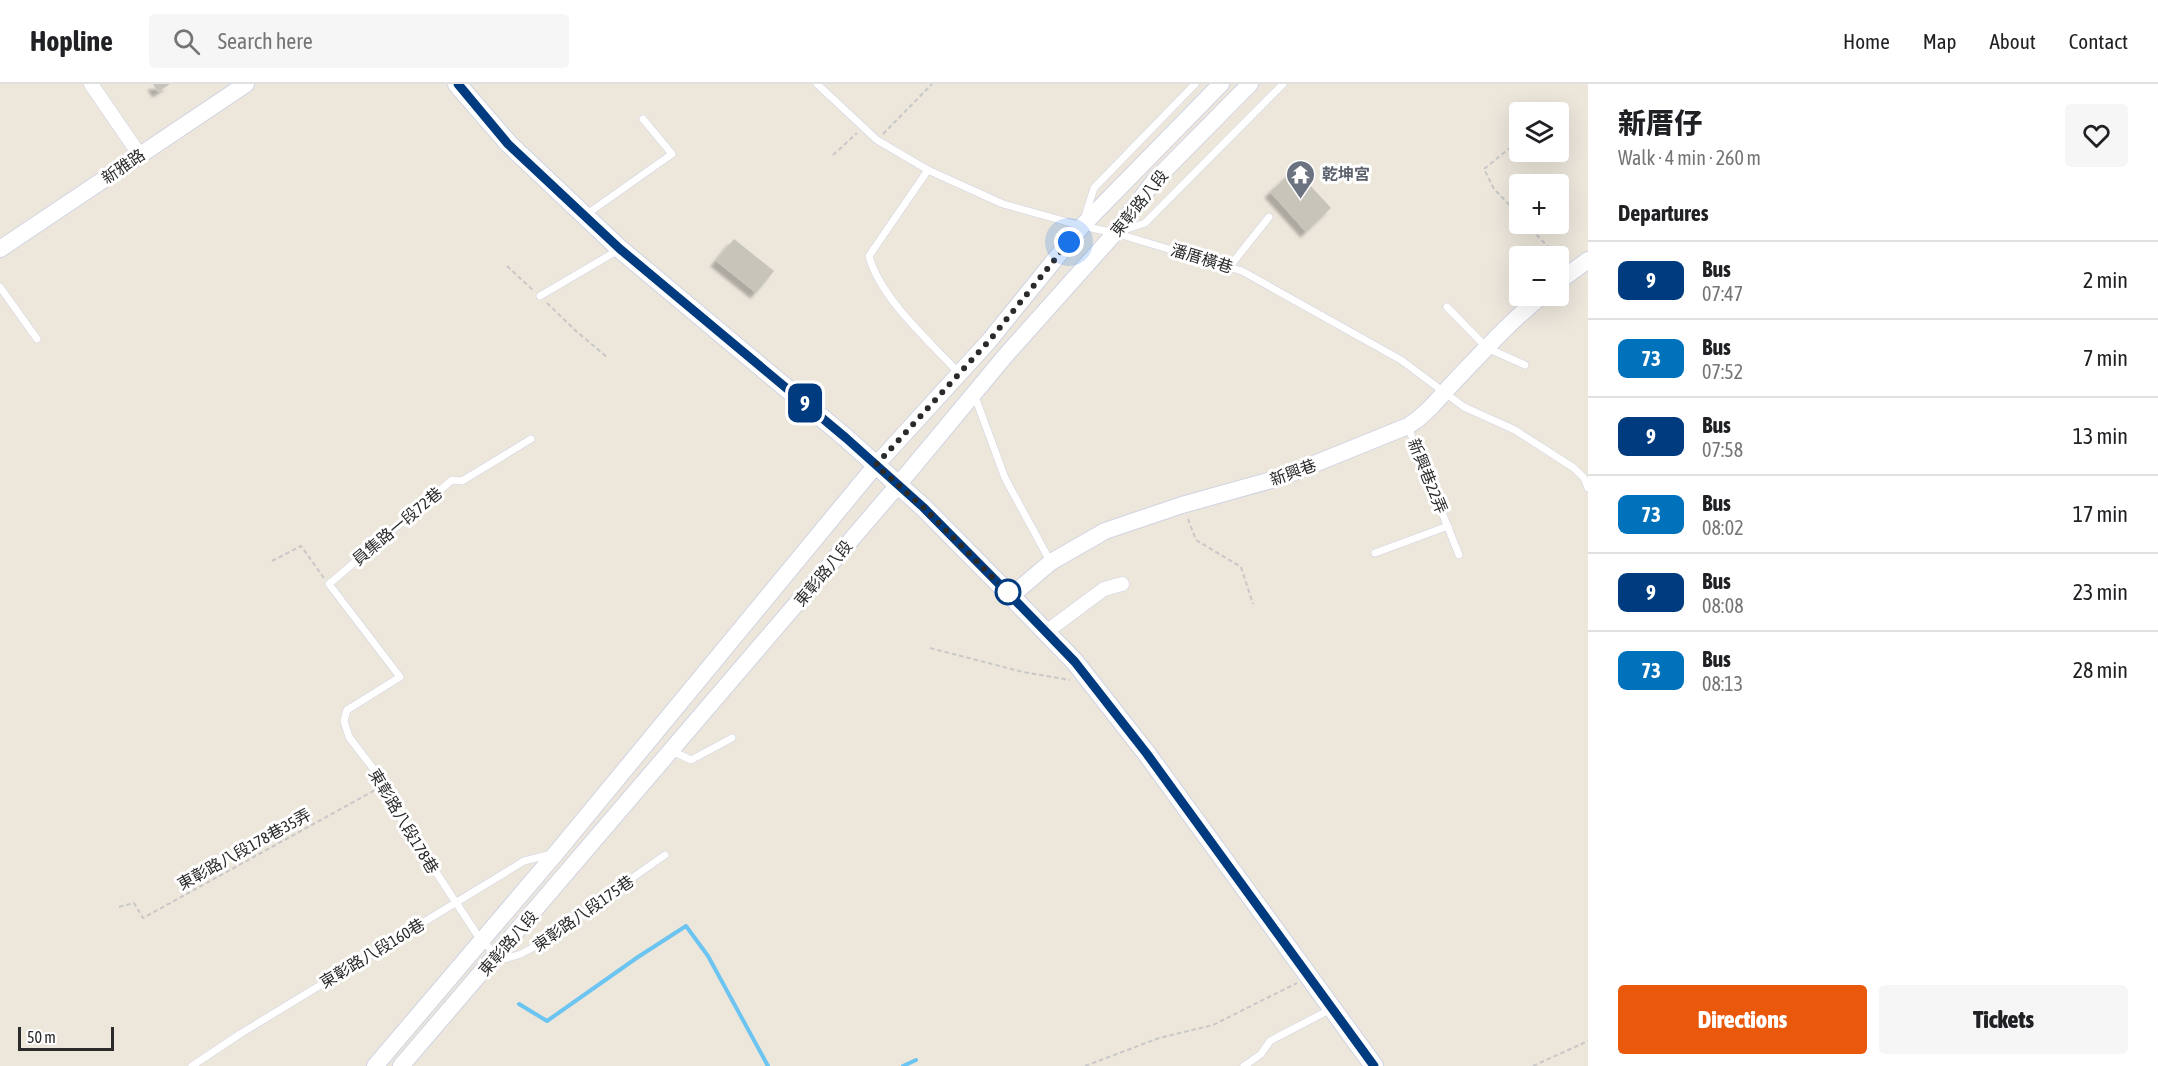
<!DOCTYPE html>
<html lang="en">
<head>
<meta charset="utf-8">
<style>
	:root { --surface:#fff; --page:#f6f6f6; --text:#202124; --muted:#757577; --line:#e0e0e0; --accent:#ea580c }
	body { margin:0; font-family:"Asap Condensed","Noto Sans TC",sans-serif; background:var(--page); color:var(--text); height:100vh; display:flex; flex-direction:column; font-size:22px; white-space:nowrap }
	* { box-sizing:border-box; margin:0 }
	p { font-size:20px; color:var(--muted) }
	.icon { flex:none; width:33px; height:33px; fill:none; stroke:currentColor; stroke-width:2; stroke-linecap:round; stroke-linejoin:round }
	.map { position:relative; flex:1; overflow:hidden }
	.sheet { display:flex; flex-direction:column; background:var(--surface); width:570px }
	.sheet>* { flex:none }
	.badge { padding:0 12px; border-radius:9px; font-size:21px; line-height:39px }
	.buttons { position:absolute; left:1509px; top:18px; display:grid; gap:12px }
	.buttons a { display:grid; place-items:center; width:60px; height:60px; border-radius:6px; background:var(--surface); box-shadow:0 6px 24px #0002; font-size:30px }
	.scale { position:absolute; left:18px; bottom:15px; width:96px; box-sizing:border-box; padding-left:6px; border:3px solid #2a2a2a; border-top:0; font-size:16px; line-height:21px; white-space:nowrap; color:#2a2a2a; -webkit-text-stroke:4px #fff; paint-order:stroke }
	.you { position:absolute; width:30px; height:30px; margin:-15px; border:4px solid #fff; border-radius:50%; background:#1a73e8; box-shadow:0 0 0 9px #1a73e833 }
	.map>.badge { position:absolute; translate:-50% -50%; box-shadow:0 0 0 3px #fff }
	h2 { padding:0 30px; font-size:22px; line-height:54px }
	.round { display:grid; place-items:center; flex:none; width:63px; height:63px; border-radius:6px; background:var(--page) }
	.headline { display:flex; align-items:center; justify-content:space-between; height:102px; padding:0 30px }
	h1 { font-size:28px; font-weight:800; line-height:45px }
	.button { display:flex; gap:12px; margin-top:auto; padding:12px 30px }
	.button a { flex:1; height:69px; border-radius:6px; background:var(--accent); color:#fff; font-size:24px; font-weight:800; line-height:69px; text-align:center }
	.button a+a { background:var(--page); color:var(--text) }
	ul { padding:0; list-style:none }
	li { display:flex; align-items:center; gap:18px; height:78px; padding:0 30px; border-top:2px solid var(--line) }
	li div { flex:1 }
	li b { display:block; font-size:22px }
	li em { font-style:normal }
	li .badge { min-width:66px; font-weight:700; text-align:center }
	header { display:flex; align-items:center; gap:36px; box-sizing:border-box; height:84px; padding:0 30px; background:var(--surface); border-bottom:2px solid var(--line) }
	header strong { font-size:28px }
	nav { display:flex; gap:33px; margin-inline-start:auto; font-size:21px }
	.search { width:420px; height:54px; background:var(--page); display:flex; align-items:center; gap:15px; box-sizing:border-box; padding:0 21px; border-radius:6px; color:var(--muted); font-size:22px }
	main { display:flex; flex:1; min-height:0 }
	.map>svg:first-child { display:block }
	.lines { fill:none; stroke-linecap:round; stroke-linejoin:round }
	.stream { stroke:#6cc4f1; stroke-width:4 }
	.building { fill:#c7c4ba; filter:url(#shadow) }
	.service-casing { stroke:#d0d3e3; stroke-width:8 }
	.minor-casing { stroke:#d0d3e3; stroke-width:15 }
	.tertiary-casing { stroke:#d0d3e3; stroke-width:18 }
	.secondary-casing { stroke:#d0d3e3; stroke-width:20 }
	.path { stroke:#c8c8c8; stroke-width:2; stroke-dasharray:4.5 3; stroke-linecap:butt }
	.service { stroke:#fff; stroke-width:7 }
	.minor { stroke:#fff; stroke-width:14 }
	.tertiary { stroke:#fff; stroke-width:16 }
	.secondary { stroke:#fff; stroke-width:18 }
	.line-casing { stroke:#fff; stroke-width:14 }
	.line { stroke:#003b80; stroke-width:9 }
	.walk { stroke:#2a2a2a; stroke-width:6; stroke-dasharray:0 10.8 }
	.stop-dot { fill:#fff; stroke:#003b80; stroke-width:3 }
	.labels { text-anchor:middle; stroke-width:6; stroke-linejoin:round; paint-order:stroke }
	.street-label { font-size:16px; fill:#2a2a2a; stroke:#fff }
	.worship-label { font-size:16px; font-weight:bold; fill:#5b616d; stroke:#fff; text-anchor:start }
</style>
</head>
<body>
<header>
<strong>Hopline</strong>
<div class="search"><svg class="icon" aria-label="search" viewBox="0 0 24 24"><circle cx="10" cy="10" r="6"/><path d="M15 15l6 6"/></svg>Search here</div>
<nav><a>Home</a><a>Map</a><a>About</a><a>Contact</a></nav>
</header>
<main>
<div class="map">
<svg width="1588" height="982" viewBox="0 0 1588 982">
	<defs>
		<filter id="shadow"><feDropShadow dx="-5.5" dy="5.5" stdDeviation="1.5" flood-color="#0004"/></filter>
	</defs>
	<rect width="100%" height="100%" fill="#ece6db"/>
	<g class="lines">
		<g class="stream">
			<path d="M 519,920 L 547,937 L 638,873 L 686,842 L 708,872 L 768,982"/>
			<path d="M 903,982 L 916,976"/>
		</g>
	</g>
	<g class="building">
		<path d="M 153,0 L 170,0 L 158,8 Z"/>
		<path d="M 1295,85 L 1331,124 L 1306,148 L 1270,108 Z"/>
		<path d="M 734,155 L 774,187 L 756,209 L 716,177 Z"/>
	</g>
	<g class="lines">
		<defs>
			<g id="service">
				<path d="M 817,0 L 877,56 L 928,86 L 1003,120 L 1082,142 L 1115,149 L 1242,187 L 1401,276 L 1464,323 L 1515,346 L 1574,384 L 1584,394 L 1588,404"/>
				<path d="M 928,86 L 869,172 C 880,214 930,258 959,289"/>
				<path d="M 587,130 L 672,70 L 643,35"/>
				<path d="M 1085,132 L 1094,104 L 1195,0"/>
				<path d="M 1121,147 L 1145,139 L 1283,0"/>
				<path d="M 1230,182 L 1269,133"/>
				<path d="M 0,203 L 37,255"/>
				<path d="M 540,212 L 620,165"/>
				<path d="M 1447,223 L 1487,264 L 1525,281"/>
				<path d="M 974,310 L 1005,394 L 1050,477"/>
				<path d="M 1408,343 L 1459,471"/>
				<path d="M 531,355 L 462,397 L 452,396 L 329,500 L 400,593 L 347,626 L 344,637 L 349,653 L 385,700 L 399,732 L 482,858 L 504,875 L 521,870 L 534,863 L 665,771"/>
				<path d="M 1375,469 L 1448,442"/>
				<path d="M 672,667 L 691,676 L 732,654"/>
				<path d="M 192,982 L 240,950 L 524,777 L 552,770"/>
				<path d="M 1244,982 L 1261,970 L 1270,957 L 1331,925"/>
			</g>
			<g id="minor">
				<path d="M 91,0 L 139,70"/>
				<path d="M 1046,548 L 1104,505 L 1122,500"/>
			</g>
			<g id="tertiary">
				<path d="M 0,165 L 246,0"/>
				<path d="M 1558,198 L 1588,176"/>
				<path d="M 1011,512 L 1051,478 L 1105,447 L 1182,421 L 1282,393 L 1408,342 C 1426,331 1437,316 1452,300 C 1481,270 1509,238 1542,212"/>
				<path d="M 375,982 L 557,768 L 876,381 L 989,257 L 1082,142 L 1221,0"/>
				<path d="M 401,982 L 898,401 L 1006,271 L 1115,149 L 1154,97 L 1250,0"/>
			</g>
			<path id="secondary" d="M 457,0 L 509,60 L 620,165 L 846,354 L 923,423 L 1011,512 L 1075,578 L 1147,670 L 1374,982"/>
		</defs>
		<use href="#service" class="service-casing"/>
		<use href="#minor" class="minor-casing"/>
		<use href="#tertiary" class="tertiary-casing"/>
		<use href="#secondary" class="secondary-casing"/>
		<g class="path">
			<path d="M 883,50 L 932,0"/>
			<path d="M 1511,63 L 1484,85 L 1494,105 L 1520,132"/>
			<path d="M 833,71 L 857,49"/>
			<path d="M 1526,140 L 1557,172"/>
			<path d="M 507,182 L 534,207"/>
			<path d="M 547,219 L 576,247 L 607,273"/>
			<path d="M 1188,435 L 1196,456 L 1241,483 L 1253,520"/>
			<path d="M 272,477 L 301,462 L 324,494"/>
			<path d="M 930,564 L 1023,588 L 1070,596"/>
			<path d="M 119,823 L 134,819 L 143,834 L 377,705"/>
			<path d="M 1085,982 L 1159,954 L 1213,941 L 1297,899"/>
			<path d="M 1533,982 L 1588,957"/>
		</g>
		<use href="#service" class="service"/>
		<use href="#minor" class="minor"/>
		<use href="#tertiary" class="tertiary"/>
		<use href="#secondary" class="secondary"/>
	</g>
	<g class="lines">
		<defs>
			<path id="line" d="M 458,0 L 508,60 L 620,165 L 846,354 L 923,423 L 1011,512 L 1075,578 L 1147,670 L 1374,982"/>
		</defs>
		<use href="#line" class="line-casing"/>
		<use href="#line" class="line"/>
		<path class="walk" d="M 1008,508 L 1011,512 L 923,423 L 876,381 L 989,257 L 1069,158"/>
	</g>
	<defs>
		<symbol id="temple-pin" viewBox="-11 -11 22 30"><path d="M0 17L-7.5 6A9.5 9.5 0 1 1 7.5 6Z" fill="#6b7280" stroke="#fff"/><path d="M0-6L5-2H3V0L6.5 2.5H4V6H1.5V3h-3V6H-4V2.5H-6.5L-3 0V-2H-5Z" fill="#fff"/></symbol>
	</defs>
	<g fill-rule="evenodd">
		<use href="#temple-pin" x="1284" y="74" width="33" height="45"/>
	</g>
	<circle class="stop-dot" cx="1008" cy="508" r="12"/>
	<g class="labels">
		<g class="street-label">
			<text transform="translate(123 82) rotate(-34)" y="6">新雅路</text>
			<text transform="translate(1139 119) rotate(-51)" y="6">東彰路八段</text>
			<text transform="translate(1202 174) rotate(17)" y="6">潘厝橫巷</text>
			<text transform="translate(1293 388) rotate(-20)" y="6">新興巷</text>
			<text transform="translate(1428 392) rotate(68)" y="6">新興巷22弄</text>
			<text transform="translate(397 442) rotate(-40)" y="6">員集路一段72巷</text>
			<text transform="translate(823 489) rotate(-50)" y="6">東彰路八段</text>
			<text transform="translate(404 737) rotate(59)" y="6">東彰路八段178巷</text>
			<text transform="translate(244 765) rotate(-29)" y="6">東彰路八段178巷35弄</text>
			<text transform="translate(583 829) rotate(-35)" y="6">東彰路八段175巷</text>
			<text transform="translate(508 859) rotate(-49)" y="6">東彰路八段</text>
			<text transform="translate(372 869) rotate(-31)" y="6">東彰路八段160巷</text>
		</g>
		<g class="worship-label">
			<text x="1322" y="96">乾坤宮</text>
		</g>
	</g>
</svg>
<div class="buttons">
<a><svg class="icon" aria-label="layers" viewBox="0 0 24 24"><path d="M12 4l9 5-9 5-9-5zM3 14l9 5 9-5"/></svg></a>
<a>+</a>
<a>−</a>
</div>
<div class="scale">50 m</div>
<div class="you" style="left:1069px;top:158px"></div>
<b class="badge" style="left:805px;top:319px;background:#003b80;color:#fff">9</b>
</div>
<section class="sheet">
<div class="headline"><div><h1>新厝仔</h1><p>Walk · 4 min · 260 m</p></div><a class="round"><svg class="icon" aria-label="heart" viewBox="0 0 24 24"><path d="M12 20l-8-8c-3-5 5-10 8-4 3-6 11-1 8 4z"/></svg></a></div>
<h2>Departures</h2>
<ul>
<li><span class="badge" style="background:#003b80;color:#fff">9</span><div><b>Bus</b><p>07:47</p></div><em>2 min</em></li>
<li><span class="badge" style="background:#0072bc;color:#fff">73</span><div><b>Bus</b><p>07:52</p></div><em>7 min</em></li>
<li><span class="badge" style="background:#003b80;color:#fff">9</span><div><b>Bus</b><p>07:58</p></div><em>13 min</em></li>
<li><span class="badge" style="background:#0072bc;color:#fff">73</span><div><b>Bus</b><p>08:02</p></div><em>17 min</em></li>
<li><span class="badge" style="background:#003b80;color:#fff">9</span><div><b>Bus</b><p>08:08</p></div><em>23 min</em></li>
<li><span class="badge" style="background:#0072bc;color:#fff">73</span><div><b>Bus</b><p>08:13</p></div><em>28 min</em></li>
</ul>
<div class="button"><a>Directions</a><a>Tickets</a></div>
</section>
</main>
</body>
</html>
